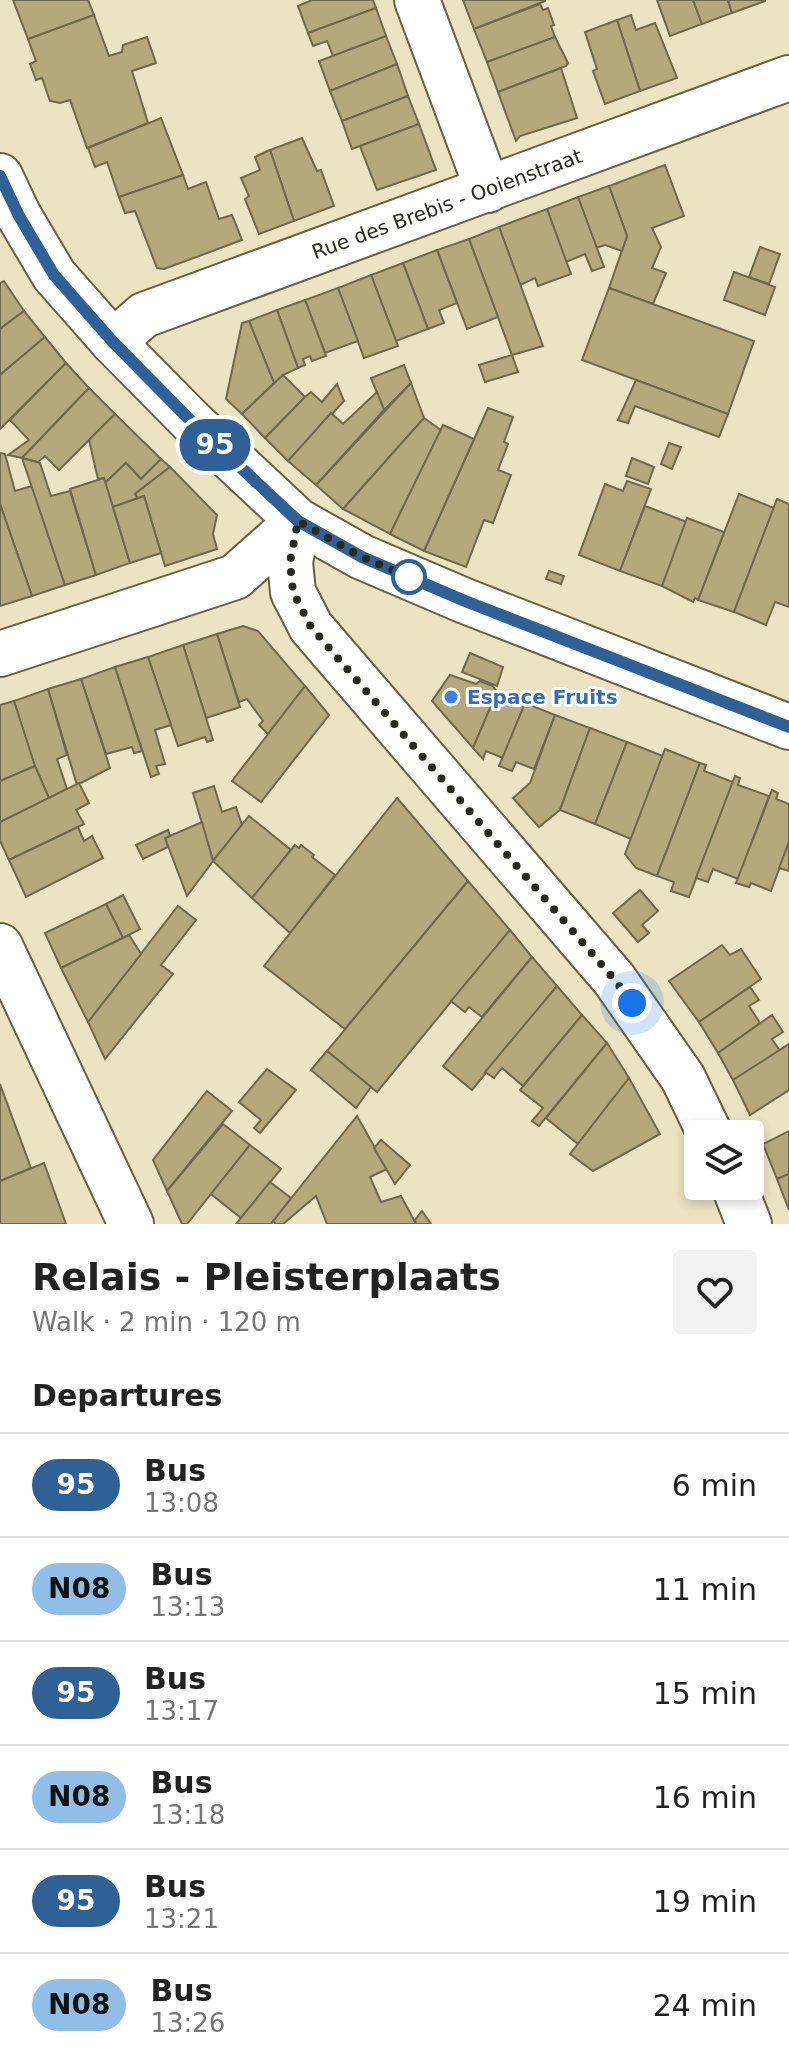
<!DOCTYPE html>
<html lang="en">
<head>
<meta charset="utf-8">
<style>
	:root { --surface:#fff; --page:#f2f2f2; --text:#222; --muted:#767676; --line:#e0e0e0 }
	body { margin:0; font-family:"DejaVu Sans",sans-serif; background:var(--page); color:var(--text); height:100vh; display:flex; flex-direction:column; font-size:30px; white-space:nowrap }
	* { box-sizing:border-box; margin:0 }
	p { font-size:26px; color:var(--muted) }
	.icon { flex:none; width:44px; height:44px; fill:none; stroke:currentColor; stroke-width:2; stroke-linecap:round; stroke-linejoin:round }
	.map { position:relative; height:1224px; overflow:hidden }
	.drawer { display:flex; flex-direction:column; background:var(--surface); flex:1 }
	.drawer>* { flex:none }
	.badge { padding:0 16px; border-radius:26px; font-size:28px; line-height:52px }
	.tools { position:absolute; left:684px; top:1120px; display:grid; gap:16px }
	.tools a { display:grid; place-items:center; width:80px; height:80px; border-radius:8px; background:var(--surface); box-shadow:0 4px 12px #0003; font-size:40px }
	.you { position:absolute; width:40px; height:40px; margin:-20px; border:6px solid #fff; border-radius:50%; background:#1a73e8; box-shadow:0 0 0 12px #1a73e833 }
	.map>.badge { position:absolute; translate:-50% -50%; box-shadow:0 0 0 4px #fff }
	h2 { padding:0 32px; font-size:30px; line-height:72px }
	.round { display:grid; place-items:center; flex:none; width:84px; height:84px; border-radius:8px; background:var(--page) }
	.headline { display:flex; align-items:center; justify-content:space-between; height:136px; padding:0 32px }
	h1 { font-size:38px; font-weight:800; line-height:60px }
	ul { padding:0; list-style:none }
	li { display:flex; align-items:center; gap:24px; height:104px; padding:0 32px; border-top:2px solid var(--line) }
	li div { flex:1 }
	li b { display:block; font-size:30px }
	li em { font-style:normal }
	li .badge { min-width:88px; font-weight:700; text-align:center }
	.map>svg:first-child { display:block }
	.building { fill:#b5a87c; stroke:#70684c; stroke-width:2 }
	.lines { fill:none; stroke-linecap:round; stroke-linejoin:round }
	.street-casing { stroke:#686044; stroke-width:48 }
	.secondary-casing { stroke:#686044; stroke-width:48 }
	.street { stroke:#fff; stroke-width:44 }
	.secondary { stroke:#fff; stroke-width:44 }
	.line-casing { stroke:#fff; stroke-width:18 }
	.line { stroke:#306196; stroke-width:12 }
	.walk { stroke:#2b281c; stroke-width:8; stroke-dasharray:0 14.4 }
	.stop-dot { fill:#fff; stroke:#306196; stroke-width:4 }
	.shop-dot { fill:#3f7fe0; stroke:#fff; stroke-width:3 }
	.labels { text-anchor:middle; stroke-width:6; stroke-linejoin:round; paint-order:stroke }
	.street-label { font-size:20px; fill:#2b281c; stroke:#fff }
	.shop-label { font-size:20px; font-weight:bold; fill:#366cbe; stroke:#fff; text-anchor:start }
</style>
</head>
<body>
<div class="map">
<svg width="789" height="1224" viewBox="0 0 789 1224">
	<rect width="100%" height="100%" fill="#ece3c3"/>
	<g class="building">
		<path d="M 13,0 L 88,0 L 94,15 L 28,39 Z"/>
		<path d="M 312,0 L 373,0 L 376,8 L 308,33 L 298,6 Z"/>
		<path d="M 463,0 L 545,0 L 545,1 L 474,29 Z"/>
		<path d="M 657,0 L 693,0 L 702,24 L 670,36 Z"/>
		<path d="M 693,0 L 728,0 L 732,13 L 702,24 Z"/>
		<path d="M 728,0 L 765,0 L 765,1 L 732,13 Z"/>
		<path d="M 540,4 L 543,10 L 548,8 L 554,25 L 551,26 L 555,37 L 487,62 L 474,29 Z"/>
		<path d="M 376,8 L 386,36 L 333,56 L 327,41 L 313,46 L 308,33 Z"/>
		<path d="M 94,15 L 109,56 L 122,52 L 123,45 L 147,37 L 156,63 L 132,71 L 148,123 L 87,148 L 70,100 L 60,103 L 50,101 L 42,78 L 36,80 L 30,64 L 36,61 L 28,39 Z"/>
		<path d="M 631,15 L 636,30 L 655,23 L 677,78 L 640,91 L 617,20 Z"/>
		<path d="M 617,20 L 640,91 L 605,104 L 593,71 L 597,69 L 585,32 Z"/>
		<path d="M 386,36 L 397,64 L 330,91 L 319,61 Z"/>
		<path d="M 555,37 L 568,63 L 566,66 L 498,92 L 487,62 Z"/>
		<path d="M 397,64 L 408,96 L 342,121 L 330,91 Z"/>
		<path d="M 561,68 L 577,118 L 520,136 L 516,141 L 498,92 Z"/>
		<path d="M 408,96 L 419,124 L 352,149 L 342,121 Z"/>
		<path d="M 161,118 L 183,175 L 119,197 L 107,162 L 95,167 L 88,148 Z"/>
		<path d="M 419,124 L 436,170 L 377,190 L 360,146 Z"/>
		<path d="M 302,138 L 317,171 L 321,170 L 334,206 L 294,221 L 270,150 Z"/>
		<path d="M 270,150 L 294,221 L 259,234 L 245,199 L 249,196 L 241,178 L 260,170 L 255,157 Z"/>
		<path d="M 665,165 L 684,216 L 652,228 L 661,247 L 652,268 L 666,273 L 653,304 L 609,288 L 627,236 L 609,186 Z"/>
		<path d="M 183,175 L 188,189 L 206,182 L 219,219 L 232,215 L 242,240 L 164,269 L 157,268 L 135,211 L 125,213 L 119,197 Z"/>
		<path d="M 609,186 L 627,236 L 622,251 L 605,245 L 596,248 L 578,197 Z"/>
		<path d="M 578,197 L 604,267 L 592,271 L 585,254 L 566,262 L 547,209 Z"/>
		<path d="M 547,209 L 571,274 L 538,286 L 535,278 L 520,285 L 499,227 Z"/>
		<path d="M 499,227 L 543,346 L 512,355 L 469,239 Z"/>
		<path d="M 469,239 L 498,317 L 467,329 L 437,250 Z"/>
		<path d="M 760,247 L 780,254 L 769,284 L 749,277 Z"/>
		<path d="M 437,250 L 457,303 L 439,310 L 444,323 L 428,329 L 403,263 Z"/>
		<path d="M 403,263 L 428,329 L 396,341 L 371,275 Z"/>
		<path d="M 734,272 L 775,287 L 765,315 L 724,300 Z"/>
		<path d="M 371,275 L 398,346 L 364,358 L 338,288 Z"/>
		<path d="M 4,281 L 24,311 L 0,329 L 0,283 Z"/>
		<path d="M 338,288 L 358,341 L 325,353 L 305,300 Z"/>
		<path d="M 609,288 L 754,341 L 728,414 L 582,360 Z"/>
		<path d="M 305,300 L 326,356 L 312,361 L 310,356 L 303,359 L 305,365 L 298,368 L 277,310 Z"/>
		<path d="M 277,310 L 298,368 L 283,375 L 274,383 L 249,321 Z"/>
		<path d="M 24,311 L 45,337 L 0,375 L 0,329 Z"/>
		<path d="M 249,321 L 274,383 L 242,414 L 226,399 L 242,323 Z"/>
		<path d="M 45,337 L 66,363 L 0,429 L 0,375 Z"/>
		<path d="M 512,355 L 518,372 L 485,382 L 479,365 Z"/>
		<path d="M 66,363 L 89,388 L 22,458 L 8,455 L 29,440 L 10,420 Z"/>
		<path d="M 404,365 L 411,383 L 384,410 L 371,378 Z"/>
		<path d="M 283,375 L 305,397 L 265,438 L 242,414 Z"/>
		<path d="M 636,380 L 728,414 L 719,437 L 635,406 L 628,423 L 618,420 Z"/>
		<path d="M 411,383 L 424,418 L 343,509 L 316,485 Z"/>
		<path d="M 337,384 L 344,401 L 288,461 L 265,438 L 305,397 L 311,392 L 322,402 Z"/>
		<path d="M 89,388 L 115,414 L 59,470 L 45,456 L 38,462 L 22,458 Z"/>
		<path d="M 377,392 L 384,410 L 316,485 L 288,461 L 331,413 L 343,424 Z"/>
		<path d="M 488,408 L 513,417 L 504,442 L 508,444 L 498,470 L 511,475 L 493,523 L 484,520 L 466,567 L 424,551 Z"/>
		<path d="M 115,414 L 161,459 L 141,479 L 126,463 L 105,483 L 104,478 L 98,479 L 89,440 Z"/>
		<path d="M 424,418 L 441,430 L 390,534 L 343,509 Z"/>
		<path d="M 443,425 L 474,439 L 424,551 L 390,534 Z"/>
		<path d="M 669,443 L 681,447 L 672,469 L 661,464 Z"/>
		<path d="M 0,453 L 5,454 L 15,491 L 32,486 L 65,585 L 32,596 L 0,504 Z"/>
		<path d="M 22,458 L 40,463 L 51,496 L 70,491 L 96,575 L 65,585 Z"/>
		<path d="M 632,458 L 654,467 L 648,484 L 626,476 Z"/>
		<path d="M 161,459 L 170,467 L 135,494 L 138,498 L 113,507 L 105,483 L 126,463 L 141,479 Z"/>
		<path d="M 170,467 L 217,515 L 213,534 L 217,549 L 165,566 L 144,496 L 138,498 L 135,494 Z"/>
		<path d="M 104,478 L 130,563 L 96,575 L 70,489 Z"/>
		<path d="M 627,481 L 651,489 L 620,571 L 579,555 L 605,484 L 623,491 Z"/>
		<path d="M 739,494 L 774,508 L 734,612 L 698,600 Z"/>
		<path d="M 144,496 L 161,553 L 130,563 L 113,507 Z"/>
		<path d="M 777,499 L 789,504 L 789,607 L 775,602 L 766,625 L 734,612 Z"/>
		<path d="M 0,504 L 32,596 L 0,606 Z"/>
		<path d="M 645,506 L 687,522 L 662,586 L 620,571 Z"/>
		<path d="M 687,518 L 724,532 L 698,600 L 695,598 L 693,602 L 662,586 Z"/>
		<path d="M 549,571 L 564,576 L 561,584 L 546,579 Z"/>
		<path d="M 243,626 L 258,631 L 305,686 L 268,734 L 259,725 L 263,721 L 247,699 L 239,702 L 217,634 Z"/>
		<path d="M 217,634 L 240,707 L 206,718 L 183,645 Z"/>
		<path d="M 183,645 L 213,740 L 207,742 L 205,737 L 178,746 L 148,657 Z"/>
		<path d="M 470,653 L 503,667 L 497,686 L 462,672 Z"/>
		<path d="M 148,657 L 171,725 L 155,730 L 165,764 L 156,766 L 159,774 L 151,777 L 115,667 Z"/>
		<path d="M 115,667 L 142,751 L 134,753 L 132,747 L 106,754 L 81,679 Z"/>
		<path d="M 450,675 L 476,684 L 480,681 L 493,686 L 497,692 L 473,748 L 432,701 Z"/>
		<path d="M 81,679 L 110,768 L 77,785 L 48,689 Z"/>
		<path d="M 305,686 L 329,715 L 261,802 L 232,781 Z"/>
		<path d="M 48,689 L 67,755 L 57,759 L 67,789 L 49,798 L 33,762 L 14,701 Z"/>
		<path d="M 497,692 L 525,703 L 503,758 L 486,751 L 483,759 L 473,748 Z"/>
		<path d="M 14,701 L 35,766 L 0,781 L 0,705 Z"/>
		<path d="M 525,703 L 555,715 L 534,769 L 516,762 L 512,771 L 499,766 Z"/>
		<path d="M 555,715 L 590,728 L 560,810 L 539,827 L 513,798 L 530,783 Z"/>
		<path d="M 590,728 L 627,742 L 595,824 L 560,810 Z"/>
		<path d="M 627,742 L 663,756 L 631,839 L 595,824 Z"/>
		<path d="M 665,749 L 700,763 L 657,876 L 636,868 L 625,854 Z"/>
		<path d="M 700,763 L 706,765 L 704,771 L 733,782 L 689,897 L 671,891 L 674,882 L 657,876 Z"/>
		<path d="M 35,766 L 49,798 L 0,822 L 0,781 Z"/>
		<path d="M 735,776 L 740,778 L 738,785 L 769,796 L 738,879 L 713,869 L 708,882 L 696,878 Z"/>
		<path d="M 79,783 L 89,803 L 76,810 L 84,824 L 9,860 L 0,841 L 0,822 Z"/>
		<path d="M 214,786 L 222,812 L 236,807 L 242,825 L 213,861 L 193,793 Z"/>
		<path d="M 772,790 L 778,793 L 776,799 L 789,804 L 789,842 L 771,891 L 751,883 L 749,887 L 736,883 Z"/>
		<path d="M 397,798 L 468,881 L 345,1029 L 264,966 Z"/>
		<path d="M 249,816 L 291,850 L 252,898 L 213,861 Z"/>
		<path d="M 202,822 L 213,861 L 187,896 L 165,838 Z"/>
		<path d="M 78,827 L 84,841 L 92,836 L 103,858 L 26,897 L 9,860 Z"/>
		<path d="M 168,830 L 170,836 L 165,838 L 168,847 L 143,859 L 136,845 Z"/>
		<path d="M 789,842 L 789,871 L 779,868 Z"/>
		<path d="M 295,845 L 299,848 L 301,845 L 314,855 L 312,857 L 335,875 L 290,933 L 252,898 Z"/>
		<path d="M 468,881 L 510,930 L 377,1092 L 327,1051 Z"/>
		<path d="M 640,890 L 658,911 L 642,925 L 649,933 L 638,942 L 613,913 Z"/>
		<path d="M 123,895 L 140,929 L 123,938 L 106,904 Z"/>
		<path d="M 106,904 L 123,938 L 61,968 L 45,933 Z"/>
		<path d="M 178,906 L 196,920 L 161,965 L 173,974 L 105,1059 L 88,1022 Z"/>
		<path d="M 510,930 L 532,957 L 482,1017 L 469,1007 L 465,1012 L 451,1001 Z"/>
		<path d="M 129,935 L 141,954 L 88,1022 L 61,968 Z"/>
		<path d="M 722,945 L 730,955 L 741,949 L 761,979 L 699,1022 L 669,981 Z"/>
		<path d="M 532,957 L 557,986 L 472,1090 L 443,1066 Z"/>
		<path d="M 557,986 L 582,1015 L 523,1086 L 502,1068 L 494,1078 L 485,1072 Z"/>
		<path d="M 750,987 L 759,1000 L 749,1006 L 760,1023 L 718,1053 L 699,1022 Z"/>
		<path d="M 582,1015 L 607,1043 L 539,1126 L 532,1121 L 543,1108 L 520,1090 Z"/>
		<path d="M 772,1015 L 783,1032 L 772,1039 L 780,1051 L 733,1080 L 718,1053 Z"/>
		<path d="M 607,1043 L 629,1078 L 578,1144 L 546,1118 Z"/>
		<path d="M 789,1044 L 789,1090 L 750,1115 L 733,1080 Z"/>
		<path d="M 327,1051 L 371,1087 L 356,1108 L 311,1070 Z"/>
		<path d="M 267,1069 L 296,1090 L 260,1133 L 254,1128 L 261,1120 L 239,1102 Z"/>
		<path d="M 629,1078 L 660,1134 L 593,1171 L 570,1154 Z"/>
		<path d="M 0,1084 L 31,1168 L 0,1181 Z"/>
		<path d="M 207,1091 L 232,1111 L 167,1191 L 153,1160 Z"/>
		<path d="M 357,1116 L 387,1169 L 370,1177 L 381,1202 L 401,1196 L 416,1224 L 327,1224 L 316,1196 L 283,1224 L 276,1224 L 273,1221 Z"/>
		<path d="M 223,1124 L 250,1145 L 187,1224 L 182,1224 L 167,1191 Z"/>
		<path d="M 789,1131 L 789,1174 L 777,1179 L 763,1144 Z"/>
		<path d="M 381,1140 L 410,1165 L 395,1184 L 374,1148 Z"/>
		<path d="M 250,1145 L 281,1169 L 241,1218 L 211,1194 Z"/>
		<path d="M 44,1163 L 66,1224 L 0,1224 L 0,1181 Z"/>
		<path d="M 789,1174 L 789,1210 L 777,1179 Z"/>
		<path d="M 270,1182 L 291,1198 L 273,1221 L 271,1224 L 236,1224 Z"/>
		<path d="M 422,1211 L 431,1224 L 416,1224 L 415,1220 Z"/>
	</g>
	<g class="lines">
		<defs>
			<g id="street">
				<path d="M 417,0 L 488,190"/>
				<path d="M 113,342 L 144,315 L 789,78"/>
				<path d="M 298,521 L 290,562 L 293,592 L 311,627 L 614,979 L 683,1078 L 710,1134"/>
				<path d="M 0,654 L 235,577 L 298,521"/>
				<path d="M 0,946 L 131,1224"/>
				<path d="M 734,1186 L 749,1224"/>
			</g>
			<path id="secondary" d="M 0,176 L 19,216 L 54,275 L 113,342 L 191,421 L 298,521 L 362,557 L 465,601 L 789,727"/>
		</defs>
		<use href="#street" class="street-casing"/>
		<use href="#secondary" class="secondary-casing"/>
		<use href="#street" class="street"/>
		<use href="#secondary" class="secondary"/>
	</g>
	<g class="lines">
		<defs>
			<path id="line" d="M 0,176 L 19,216 L 54,275 L 113,342 L 191,421 L 298,521 L 362,557 L 465,601 L 789,727"/>
		</defs>
		<use href="#line" class="line-casing"/>
		<use href="#line" class="line"/>
		<path class="walk" d="M 409,577 L 414,579 L 362,557 L 298,521 L 290,562 L 293,592 L 311,627 L 614,979 L 632,1003"/>
	</g>
	<circle class="stop-dot" cx="409" cy="577" r="16"/>
	<circle class="shop-dot" cx="451" cy="697" r="8"/>
	<g class="labels">
		<g class="street-label">
			<text transform="translate(447 204) rotate(-20)" y="7">Rue des Brebis - Ooienstraat</text>
		</g>
		<g class="shop-label">
			<text x="467" y="704">Espace Fruits</text>
		</g>
	</g>
</svg>
<div class="tools">
<a><svg class="icon" aria-label="layers" viewBox="0 0 24 24"><path d="M12 4l9 5-9 5-9-5zM3 14l9 5 9-5"/></svg></a>
</div>
<div class="you" style="left:632px;top:1003px"></div>
<b class="badge" style="left:215px;top:445px;background:#306196;color:#fff">95</b>
</div>
<section class="drawer">
<div class="headline"><div><h1>Relais - Pleisterplaats</h1><p>Walk · 2 min · 120 m</p></div><a class="round"><svg class="icon" aria-label="heart" viewBox="0 0 24 24"><path d="M12 20l-8-8c-3-5 5-10 8-4 3-6 11-1 8 4z"/></svg></a></div>
<h2>Departures</h2>
<ul>
<li><span class="badge" style="background:#306196;color:#fff">95</span><div><b>Bus</b><p>13:08</p></div><em>6 min</em></li>
<li><span class="badge" style="background:#91bee7;color:#111">N08</span><div><b>Bus</b><p>13:13</p></div><em>11 min</em></li>
<li><span class="badge" style="background:#306196;color:#fff">95</span><div><b>Bus</b><p>13:17</p></div><em>15 min</em></li>
<li><span class="badge" style="background:#91bee7;color:#111">N08</span><div><b>Bus</b><p>13:18</p></div><em>16 min</em></li>
<li><span class="badge" style="background:#306196;color:#fff">95</span><div><b>Bus</b><p>13:21</p></div><em>19 min</em></li>
<li><span class="badge" style="background:#91bee7;color:#111">N08</span><div><b>Bus</b><p>13:26</p></div><em>24 min</em></li>
</ul>
</section>
</body>
</html>
